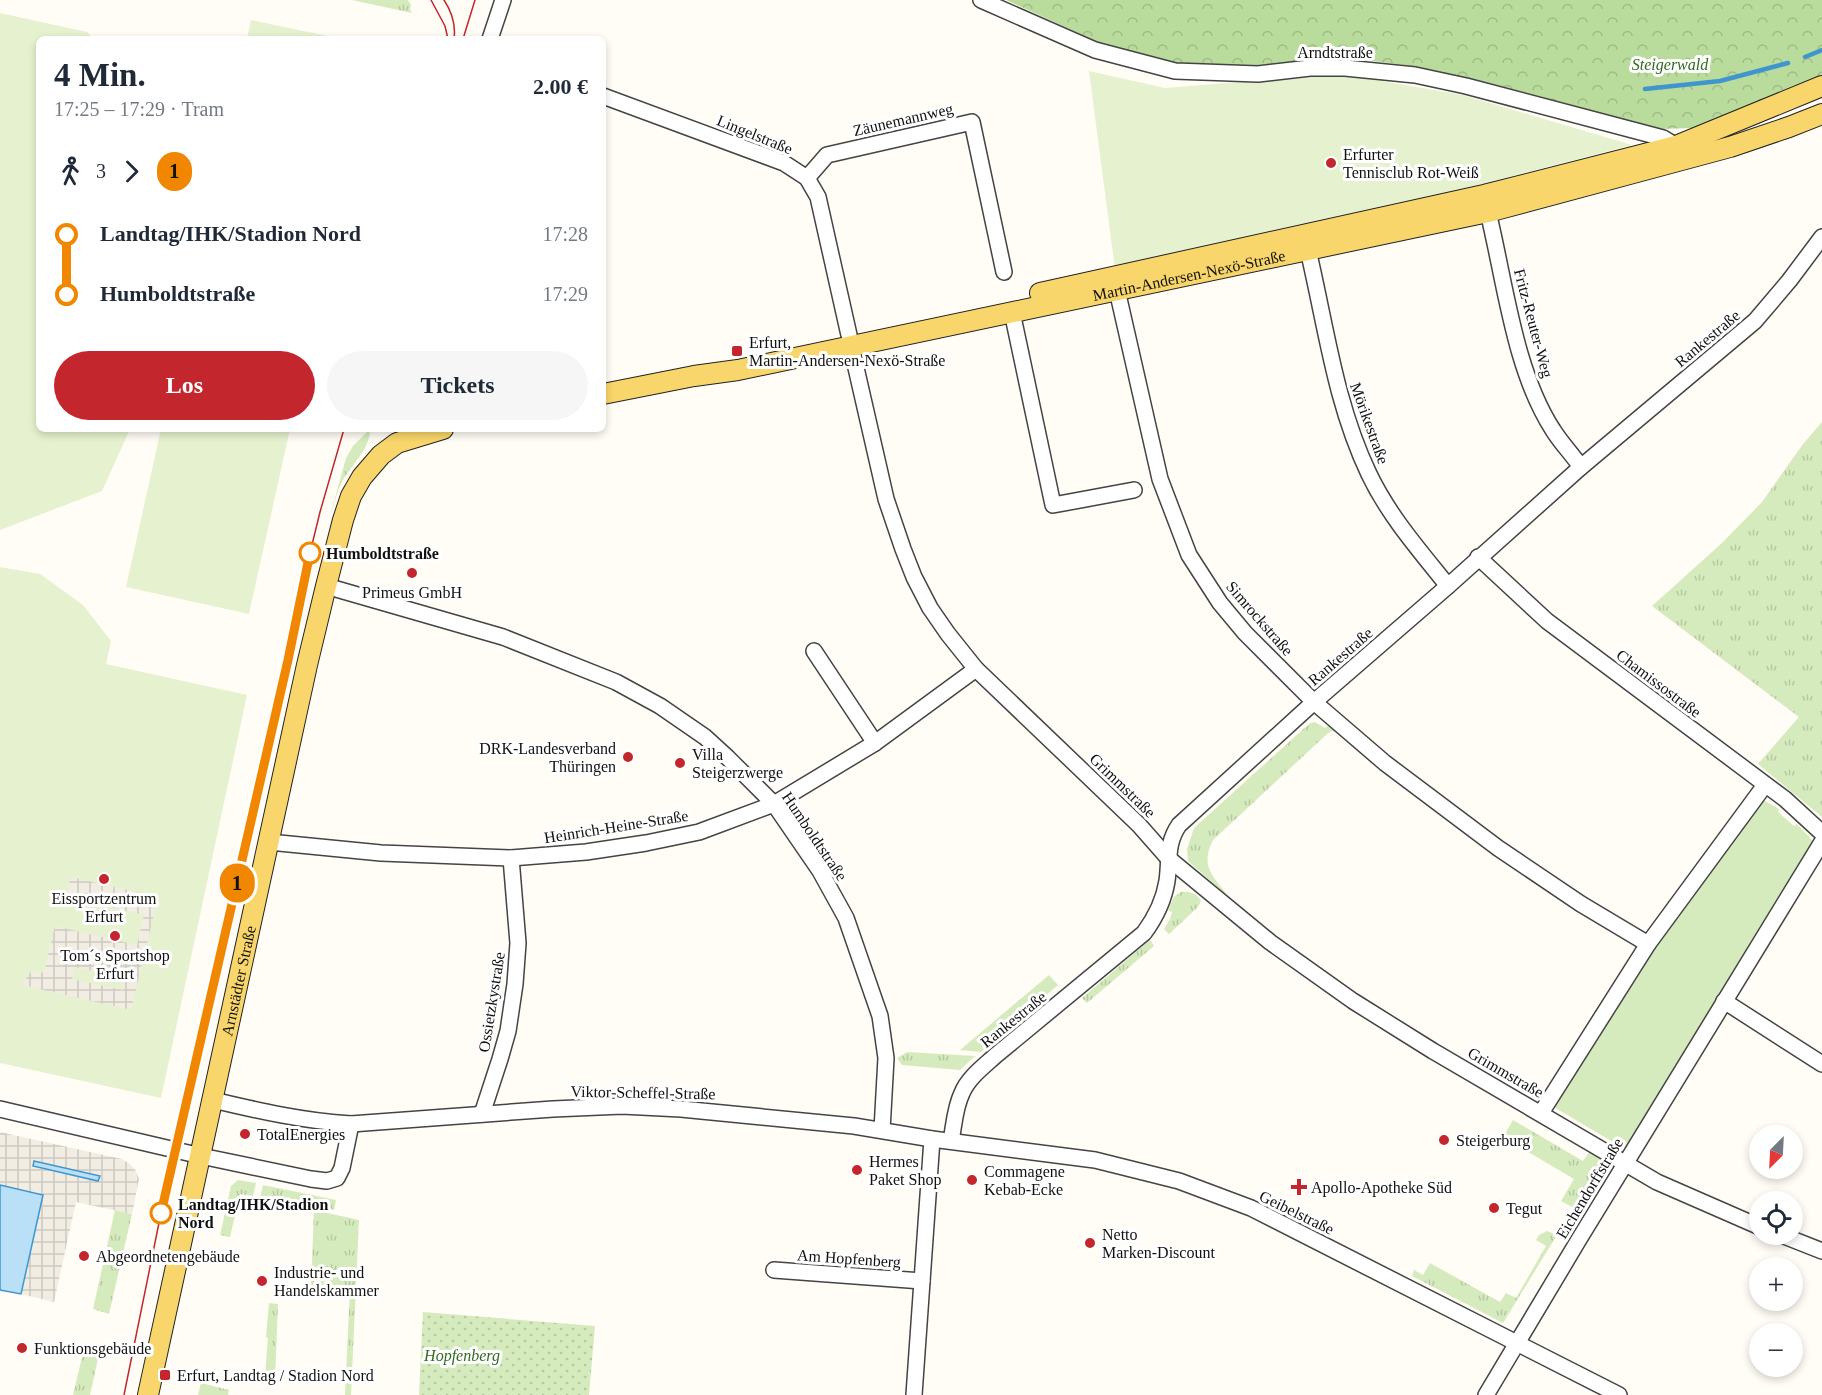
<!DOCTYPE html>
<html lang="de">
<head>
<meta charset="utf-8">
<style>
	:root { --surface:#fff; --page:#f6f6f7; --text:#1f2937; --muted:#747a83; --accent:#c4262e }
	body { margin:0; font-family:Georgia,serif; background:var(--page); color:var(--text); height:100vh; display:flex; flex-direction:column; font-size:22px; white-space:nowrap }
	* { box-sizing:border-box; margin:0 }
	p { font-size:20px; color:var(--muted) }
	.icon { flex:none; width:33px; height:33px; fill:none; stroke:currentColor; stroke-width:2; stroke-linecap:round; stroke-linejoin:round }
	.map { position:relative; flex:1; overflow:hidden }
	.drawer { position:absolute; left:36px; top:36px; width:570px; height:396px; display:flex; flex-direction:column; background:var(--surface); border-radius:9px; box-shadow:0 3px 9px #0003 }
	.drawer>* { flex:none }
	.badge { padding:0 12px; border-radius:20px; font-size:21px; line-height:39px }
	.needle { width:39px; rotate:204deg }
	.buttons { position:absolute; left:1749px; top:1125px; display:grid; gap:12px }
	.buttons a { display:grid; place-items:center; width:54px; height:54px; border-radius:50%; background:var(--surface); box-shadow:0 3px 9px #0003; font-size:30px }
	.map>.badge { position:absolute; translate:-50% -50%; box-shadow:0 0 0 3px #fff }
	.legs { display:flex; align-items:center; gap:9px; height:66px; padding:0 18px; font-size:20px }
	.legs p { margin-inline-start:auto }
	.head { display:flex; align-items:center; justify-content:space-between; height:102px; padding:0 18px }
	h1 { font-size:33px; font-weight:700; line-height:45px }
	.action { display:flex; gap:12px; margin-top:auto; padding:12px 18px }
	.action a { flex:1; height:69px; border-radius:36px; background:var(--accent); color:#fff; font-size:24px; font-weight:700; line-height:69px; text-align:center }
	.action a+a { background:var(--page); color:var(--text) }
	ul { padding:0 18px; list-style:none }
	li { display:flex; align-items:center; gap:21px; height:60px; font-size:22px }
	li i { display:grid; place-items:center; width:9px; height:100%; margin:0 8px; background:currentColor }
	li i::after { content:''; width:15px; height:15px; margin:-8px; border:4px solid; border-radius:50%; background:var(--surface) }
	li p { margin-inline-start:auto }
	li:first-child i { background:linear-gradient(#0000 50%,currentColor 0) }
	li:last-child i { background:linear-gradient(currentColor 50%,#0000 0) }
	.map>svg:first-child { display:block }
	.grass { fill:url(#grass-tufts) }
	.forest { fill:url(#forest-crowns) }
	.park { fill:#d5ebbd }
	.garden { fill:url(#garden-dots) }
	.pitch { fill:#e6f2cf }
	.plaza { fill:url(#plaza-grid); fill-rule:evenodd }
	.water { fill:#b9e0f7; stroke:#3f96cf; stroke-width:1.5 }
	.lines { fill:none; stroke-linecap:round; stroke-linejoin:round }
	.stream { stroke:#3f96cf; stroke-width:4.5 }
	.minor-casing { stroke:#444; stroke-width:18 }
	.major-casing { stroke:#222; stroke-width:22 }
	.minor { stroke:#fff; stroke-width:15 }
	.major { stroke:#f9d66b; stroke-width:20 }
	.tram { stroke:#c4262e; stroke-width:1.5 }
	.line-1-casing { stroke:#fff; stroke-width:14 }
	.line-1 { stroke:#f18700; stroke-width:9 }
	.poi-dot { fill:#c4262e; stroke:#fff; stroke-width:2 }
	.stop-1-dot { fill:#fff; stroke:#f18700; stroke-width:3 }
	.labels { text-anchor:middle; stroke-width:6; stroke-linejoin:round; paint-order:stroke }
	.street-label { font-size:16px; fill:#111; stroke:#fff }
	.park-label { font-size:16px; font-style:italic; fill:#2f6b1f; stroke:#fff }
	.poi-label { font-size:16px; fill:#111; stroke:#fff; text-anchor:start }
	.stop-label { font-size:16px; font-weight:bold; fill:#111; stroke:#fff; text-anchor:start }
</style>
</head>
<body>
<div class="map">
<svg width="1822" height="1395" viewBox="0 0 1822 1395">
	<defs>
		<pattern id="grass-tufts" width="24" height="20" patternUnits="userSpaceOnUse" patternTransform="scale(1.5)"><rect width="24" height="20" fill="#d5ebbd"/><path d="M3 7l-1-3M5 7V3M7 7l1-3M15 17l-1-3M17 17v-4M19 17l1-3" fill="none" stroke="#b6c8a1"/></pattern>
		<pattern id="forest-crowns" width="20" height="18" patternUnits="userSpaceOnUse" patternTransform="scale(1.5)"><rect width="20" height="18" fill="#b9dc9c"/><path d="M2 6a3 3 0 1 1 6 0M12 15a3 3 0 1 1 6 0" fill="none" stroke="#9ebc85"/></pattern>
		<pattern id="garden-dots" width="8" height="8" patternUnits="userSpaceOnUse" patternTransform="scale(1.5)"><rect width="8" height="8" fill="#d5ebbd"/><path d="M2 2h.1M6 6h.1" fill="none" stroke="#b6c8a1" stroke-width="1.8" stroke-linecap="round"/></pattern>
		<pattern id="plaza-grid" width="8" height="8" patternUnits="userSpaceOnUse" patternTransform="scale(1.5)"><rect width="8" height="8" fill="#f1ede2"/><path d="M0 4h8M4 0v8" fill="none" stroke="#cecac1"/></pattern>
	</defs>
	<rect width="100%" height="100%" fill="#fffdf5"/>
	<g class="grass">
		<path d="M 352,0 L 408,0 L 411,5 L 410,9 L 412,13 Z"/>
		<path d="M 1822,422 L 1822,817 L 1758,764 L 1799,717 L 1652,606 L 1722,543 L 1762,502 L 1803,444 Z"/>
		<path d="M 370,429 C 370,451 350,465 341,484 C 336,494 334,506 330,516 L 346,458 L 353,446 Z"/>
		<path d="M 1315,722 L 1325,728 L 1329,725 L 1336,732 L 1332,731 L 1327,734 L 1213,840 C 1200,867 1212,874 1228,896 L 1188,861 L 1187,849 L 1194,828 L 1310,723 Z"/>
		<path d="M 1181,892 C 1189,891 1197,893 1201,901 L 1198,907 L 1169,934 L 1164,929 L 1170,919 L 1172,912 L 1168,910 L 1174,897 Z"/>
		<path d="M 1150,940 L 1154,946 L 1087,1003 L 1082,998 Z"/>
		<path d="M 1049,975 L 1058,985 L 981,1052 L 960,1050 Z"/>
		<path d="M 907,1052 L 975,1056 L 960,1070 L 902,1065 L 897,1058 Z"/>
		<path d="M 1513,1120 L 1583,1161 L 1590,1151 L 1603,1159 L 1574,1208 L 1561,1201 L 1574,1179 L 1503,1137 Z"/>
		<path d="M 238,1180 L 256,1183 L 253,1196 L 240,1194 L 230,1237 L 220,1235 L 231,1186 Z"/>
		<path d="M 263,1185 L 336,1200 L 334,1210 L 310,1204 L 308,1209 L 260,1198 Z"/>
		<path d="M 115,1210 L 132,1214 L 109,1314 L 93,1309 Z"/>
		<path d="M 314,1210 L 359,1220 L 351,1395 L 345,1395 L 350,1289 L 311,1287 Z"/>
		<path d="M 1547,1231 L 1557,1235 L 1503,1323 L 1412,1276 L 1414,1270 L 1423,1275 L 1430,1263 L 1500,1302 L 1506,1293 L 1516,1298 L 1546,1246 L 1536,1240 L 1539,1235 Z"/>
		<path d="M 269,1303 L 278,1304 L 275,1378 L 265,1375 L 268,1338 L 266,1337 Z"/>
		<path d="M 84,1349 L 99,1354 L 90,1395 L 73,1395 Z"/>
		<path d="M 201,1383 L 229,1390 L 228,1395 L 198,1395 Z"/>
	</g>
	<path class="forest" d="M 1006,0 L 1822,0 L 1822,76 L 1751,107 L 1694,128 L 1660,129 L 1476,81 L 1404,65 L 1364,60 L 1317,61 L 1216,68 L 1176,65 L 1105,45 Z"/>
	<path class="park" d="M 1765,801 L 1779,809 L 1778,812 L 1794,826 L 1797,824 L 1813,841 L 1715,1001 L 1628,1147 L 1618,1145 L 1552,1106 L 1652,948 L 1759,803 Z"/>
	<path class="garden" d="M 423,1312 L 595,1326 L 589,1395 L 419,1395 Z"/>
	<g class="pitch">
		<path d="M 0,13 L 87,32 L 94,39 L 39,39 L 39,429 L 130,429 L 102,491 L 0,530 Z"/>
		<path d="M 251,20 L 342,39 L 247,39 Z"/>
		<path d="M 1089,71 L 1165,88 L 1323,75 L 1359,77 L 1463,95 L 1632,145 L 1369,213 L 1115,269 Z"/>
		<path d="M 161,429 L 290,429 L 249,614 L 126,587 Z"/>
		<path d="M 0,567 L 40,574 L 83,605 L 111,641 L 106,664 L 247,695 L 161,1098 L 0,1063 Z"/>
	</g>
	<g class="plaza">
		<path d="M 71,877 L 158,897 L 131,1010 L 22,985 L 31,971 L 44,973 L 55,926 L 137,945 L 144,915 L 66,896 ZM 75,967 L 125,978 L 123,990 L 72,979 Z"/>
		<path d="M 0,1132 L 122,1159 L 130,1164 L 136,1171 L 139,1179 L 132,1214 L 76,1202 L 54,1302 L 21,1294 L 43,1195 L 0,1185 Z"/>
	</g>
	<g class="water">
		<path d="M 34,1161 L 100,1176 L 98,1181 L 33,1166 Z"/>
		<path d="M 0,1185 L 43,1195 L 21,1294 L 0,1290 Z"/>
	</g>
	<g class="lines">
		<g class="stream">
			<path d="M 1805,57 L 1822,50"/>
			<path d="M 1645,89 L 1720,81 L 1788,63"/>
		</g>
		<defs>
			<g id="minor">
				<path d="M 981,0 L 1095,50 L 1175,71 L 1258,74 L 1310,68 L 1345,68 L 1415,75 L 1466,86 L 1663,138 L 1676,146 L 1678,152"/>
				<path d="M 490,39 L 503,0"/>
				<path d="M 603,96 L 784,163 L 807,178 L 818,197 L 849,335"/>
				<path d="M 807,178 L 827,155 L 972,122 L 1004,272"/>
				<path d="M 1488,212 C 1505,281 1514,370 1553,430 C 1561,443 1572,454 1581,467"/>
				<path d="M 1308,250 C 1326,326 1335,403 1369,474 C 1389,516 1420,551 1448,586"/>
				<path d="M 1117,290 L 1160,479 L 1189,555 L 1220,603 L 1245,633 L 1314,702 L 1385,763 L 1498,848 L 1581,904 L 1648,944"/>
				<path d="M 1012,312 L 1053,505 L 1134,490"/>
				<path d="M 851,346 L 886,499 L 903,549 L 914,577 L 930,608 L 948,634 L 976,669 L 1139,825 L 1168,858 L 1270,942 L 1353,1001 L 1433,1051 L 1657,1182 L 1760,1227"/>
				<path d="M 1478,557 L 1547,621 L 1785,799 L 1822,833"/>
				<path d="M 326,586 L 503,637 L 616,682 L 660,706 L 705,737 L 728,758 L 774,804 L 820,871 L 846,918 L 880,1016 L 886,1058 L 882,1130"/>
				<path d="M 814,651 L 875,743"/>
				<path d="M 269,842 L 381,853 L 511,858 L 586,852 L 646,843 L 699,832 L 774,804 L 875,743 L 976,669"/>
				<path d="M 1724,1001 L 1822,1064"/>
				<path d="M 213,1100 C 259,1111 304,1121 351,1124 L 553,1109 L 622,1106 L 681,1109 L 854,1126 L 932,1139 L 1095,1160 L 1179,1181 L 1251,1208 L 1619,1395"/>
				<path d="M 0,1109 L 201,1156 L 311,1179 L 327,1181 L 337,1178 L 342,1168 L 351,1124"/>
				<path d="M 1541,1113 L 1648,944 L 1765,785"/>
				<path d="M 482,1114 L 500,1059 L 508,1031 L 515,984 L 518,943 L 511,858"/>
				<path d="M 951,1141 C 954,1125 955,1107 962,1093 C 968,1078 983,1067 995,1056 L 1144,933 C 1155,918 1164,900 1167,881 C 1170,860 1166,844 1179,825 L 1314,702 L 1448,586 L 1581,467 L 1755,321 L 1789,281 L 1822,237"/>
				<path d="M 1779,1234 L 1822,1251"/>
				<path d="M 774,1270 L 922,1281"/>
				<path d="M 914,1395 L 932,1139"/>
				<path d="M 1486,1395 L 1578,1241 L 1822,842"/>
			</g>
			<g id="major">
				<path d="M 1040,293 L 1484,195 L 1676,146 L 1822,86"/>
				<path id="s1" d="M 603,394 L 694,376 L 738,370 L 1488,212 L 1730,147 L 1789,127 L 1822,114"/>
				<path id="s2" d="M 148,1395 L 307,665 L 326,586 L 343,520 L 351,496 L 362,477 L 381,455 L 397,443 L 443,429"/>
			</g>
		</defs>
		<use href="#minor" class="minor-casing"/>
		<use href="#major" class="major-casing"/>
		<use href="#minor" class="minor"/>
		<use href="#major" class="major"/>
		<g class="tram">
			<path d="M 431,0 L 445,26 L 448,39"/>
			<path d="M 444,0 C 452,12 456,24 454,39"/>
			<path d="M 463,39 L 475,0"/>
			<path d="M 124,1395 L 161,1213 L 288,660 L 310,553 L 320,512 L 344,429"/>
		</g>
	</g>
	<g class="lines">
		<defs>
			<path id="line-1" d="M 161,1213 L 288,660 L 310,553"/>
		</defs>
		<use href="#line-1" class="line-1-casing"/>
		<use href="#line-1" class="line-1"/>
	</g>
	<g class="poi-dot">
		<circle cx="1331" cy="163" r="6"/>
		<rect x="731" y="345" width="12" height="12" rx="3"/>
		<circle cx="412" cy="573" r="6"/>
		<circle cx="628" cy="757" r="6"/>
		<circle cx="680" cy="763" r="6"/>
		<circle cx="104" cy="879" r="6"/>
		<circle cx="115" cy="936" r="6"/>
		<circle cx="245" cy="1134" r="6"/>
		<circle cx="1444" cy="1140" r="6"/>
		<circle cx="857" cy="1170" r="6"/>
		<circle cx="972" cy="1180" r="6"/>
		<path d="M1296 1178h6v6h6v6h-6v6h-6v-6h-6v-6h6z"/>
		<circle cx="1494" cy="1208" r="6"/>
		<circle cx="1090" cy="1243" r="6"/>
		<circle cx="84" cy="1256" r="6"/>
		<circle cx="262" cy="1281" r="6"/>
		<circle cx="22" cy="1348" r="6"/>
		<rect x="159" y="1369" width="12" height="12" rx="3"/>
	</g>
	<g class="stop-1-dot">
		<circle cx="310" cy="553" r="10"/>
		<circle cx="161" cy="1213" r="10"/>
	</g>
	<g class="labels">
		<g class="street-label">
			<text x="1335" y="58">Arndtstraße</text>
			<text transform="translate(903 119) rotate(-13)" y="6">Zäunemannweg</text>
			<text transform="translate(755 134) rotate(22)" y="6">Lingelstraße</text>
			<text dy="6" stroke="none"><textPath href="#s1" startOffset="598">Martin-Andersen-Nexö-Straße</textPath></text>
			<text transform="translate(1534 323) rotate(75)" y="6">Fritz-Reuter-Weg</text>
			<text transform="translate(1707 338) rotate(-40)" y="6">Rankestraße</text>
			<text transform="translate(1370 423) rotate(70)" y="6">Mörikestraße</text>
			<text transform="translate(1260 618) rotate(49)" y="6">Simrockstraße</text>
			<text transform="translate(1340 656) rotate(-41)" y="6">Rankestraße</text>
			<text transform="translate(1659 683) rotate(37)" y="6">Chamissostraße</text>
			<text transform="translate(1123 785) rotate(44)" y="6">Grimmstraße</text>
			<text transform="translate(616 826) rotate(-9)" y="6">Heinrich-Heine-Straße</text>
			<text transform="translate(815 836) rotate(56)" y="6">Humboldtstraße</text>
			<text dy="6" stroke="none"><textPath href="#s2" startOffset="424">Arnstädter Straße</textPath></text>
			<text transform="translate(491 1002) rotate(-81)" y="6">Ossietzkystraße</text>
			<text transform="translate(1013 1019) rotate(-39)" y="6">Rankestraße</text>
			<text transform="translate(1506 1072) rotate(30)" y="6">Grimmstraße</text>
			<text transform="translate(643 1092) rotate(1)" y="6">Viktor-Scheffel-Straße</text>
			<text transform="translate(1589 1188) rotate(-59)" y="6">Eichendorffstraße</text>
			<text transform="translate(1297 1212) rotate(26)" y="6">Geibelstraße</text>
			<text transform="translate(849 1258) rotate(4)" y="6">Am Hopfenberg</text>
		</g>
		<g class="park-label">
			<text x="1670" y="70">Steigerwald</text>
			<text x="462" y="1361">Hopfenberg</text>
		</g>
		<g class="poi-label">
			<text x="1343" y="160">Erfurter<tspan x="1343" dy="18">Tennisclub Rot-Weiß</tspan></text>
			<text x="749" y="348">Erfurt,<tspan x="749" dy="18">Martin-Andersen-Nexö-Straße</tspan></text>
			<text x="412" y="598" text-anchor="middle">Primeus GmbH</text>
			<text x="616" y="754" text-anchor="end">DRK-Landesverband<tspan x="616" dy="18">Thüringen</tspan></text>
			<text x="692" y="760">Villa<tspan x="692" dy="18">Steigerzwerge</tspan></text>
			<text x="104" y="904" text-anchor="middle">Eissportzentrum<tspan x="104" dy="18">Erfurt</tspan></text>
			<text x="115" y="961" text-anchor="middle">Tom´s Sportshop<tspan x="115" dy="18">Erfurt</tspan></text>
			<text x="257" y="1140">TotalEnergies</text>
			<text x="1456" y="1146">Steigerburg</text>
			<text x="869" y="1167">Hermes<tspan x="869" dy="18">Paket Shop</tspan></text>
			<text x="984" y="1177">Commagene<tspan x="984" dy="18">Kebab-Ecke</tspan></text>
			<text x="1311" y="1193">Apollo-Apotheke Süd</text>
			<text x="1506" y="1214">Tegut</text>
			<text x="1102" y="1240">Netto<tspan x="1102" dy="18">Marken-Discount</tspan></text>
			<text x="96" y="1262">Abgeordnetengebäude</text>
			<text x="274" y="1278">Industrie- und<tspan x="274" dy="18">Handelskammer</tspan></text>
			<text x="34" y="1354">Funktionsgebäude</text>
			<text x="177" y="1381">Erfurt, Landtag / Stadion Nord</text>
		</g>
		<g class="stop-label">
			<text x="326" y="559">Humboldtstraße</text>
			<text x="178" y="1210">Landtag/IHK/Stadion<tspan x="178" dy="18">Nord</tspan></text>
		</g>
	</g>
</svg>
<div class="buttons">
<a><svg class="needle" viewBox="-14 -14 28 28"><path d="M0-13l5 13h-10z" fill="#e53935"/><path d="M0 13l5-13h-10z" fill="#747a83"/></svg></a>
<a><svg class="icon" aria-label="locate" viewBox="0 0 24 24"><circle cx="12" cy="12" r="6"/><path d="M12 2v4M12 18v4M2 12h4M18 12h4"/></svg></a>
<a>+</a>
<a>−</a>
</div>
<b class="badge" style="left:237px;top:883px;background:#f18700;color:#111">1</b>
<section class="drawer">
<div class="head"><div><h1>4 Min.</h1><p>17:25 – 17:29 · Tram</p></div><b>2.00 €</b></div>
<div class="legs"><svg class="icon" aria-label="walk" viewBox="0 0 24 24"><circle cx="13" cy="4" r="2"/><path d="M13 8l-2 6 4 7M11 14l-3 7M7 12l3-4h3l4 4"/></svg>3<svg class="icon" aria-label="forward" viewBox="0 0 24 24"><path d="M9 5l7 7-7 7"/></svg><b class="badge" style="background:#f18700;color:#111">1</b></div>
<ul>
<li><i style="color:#f18700"></i><b>Landtag/IHK/Stadion Nord</b><p>17:28</p></li>
<li><i style="color:#f18700"></i><b>Humboldtstraße</b><p>17:29</p></li>
</ul>
<div class="action"><a>Los</a><a>Tickets</a></div>
</section>
</div>
</body>
</html>
